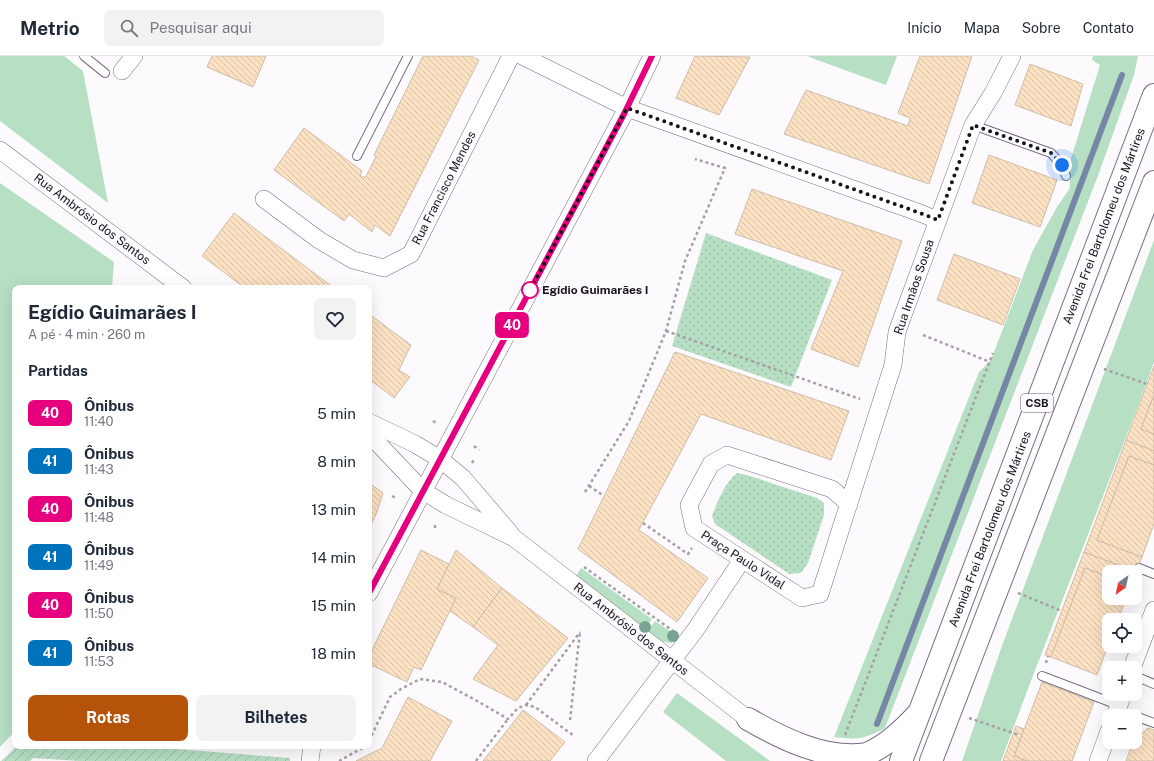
<!DOCTYPE html>
<html lang="pt">
<head>
<meta charset="utf-8">
<style>
	:root { --surface:#fff; --page:#f2f2f3; --text:#1f2937; --muted:#747a83; --line:#e0e1e3; --accent:#b45309 }
	body { margin:0; font-family:"Public Sans",sans-serif; background:var(--page); color:var(--text); height:100vh; display:flex; flex-direction:column; font-size:15px; white-space:nowrap }
	* { box-sizing:border-box; margin:0 }
	p { font-size:13px; color:var(--muted) }
	.icon { flex:none; width:22px; height:22px; fill:none; stroke:currentColor; stroke-width:2; stroke-linecap:round; stroke-linejoin:round }
	.map { position:relative; flex:1; overflow:hidden }
	.drawer { position:absolute; left:12px; top:229px; width:360px; height:464px; display:flex; flex-direction:column; background:var(--surface); border-radius:8px; box-shadow:0 4px 16px #0002 }
	.drawer>* { flex:none }
	.badge { padding:0 8px; border-radius:6px; font-size:14px; line-height:26px }
	.needle { width:26px; rotate:213deg }
	.buttons { position:absolute; left:1102px; top:509px; display:grid; gap:8px }
	.buttons a { display:grid; place-items:center; width:40px; height:40px; border-radius:8px; background:var(--surface); box-shadow:0 4px 16px #0002; font-size:20px }
	.you { position:absolute; width:20px; height:20px; margin:-10px; border:3px solid #fff; border-radius:50%; background:#1a73e8; box-shadow:0 0 0 6px #1a73e833 }
	.map>.badge { position:absolute; translate:-50% -50%; box-shadow:0 0 0 2px #fff }
	h2 { padding:0 16px; font-size:15px; line-height:36px }
	.round { display:grid; place-items:center; flex:none; width:42px; height:42px; border-radius:8px; background:var(--page) }
	.summary { display:flex; align-items:center; justify-content:space-between; height:68px; padding:0 16px }
	h1 { font-size:19px; font-weight:700; line-height:30px }
	.action { display:flex; gap:8px; margin-top:auto; padding:8px 16px }
	.action a { flex:1; height:46px; border-radius:8px; background:var(--accent); color:#fff; font-size:16px; font-weight:700; line-height:46px; text-align:center }
	.action a+a { background:var(--page); color:var(--text) }
	ul { padding:0; list-style:none }
	li { display:flex; align-items:center; gap:12px; height:48px; padding:0 16px }
	li div { flex:1 }
	li b { display:block; font-size:15px }
	li em { font-style:normal }
	li .badge { min-width:44px; font-weight:700; text-align:center }
	header { display:flex; align-items:center; gap:24px; box-sizing:border-box; height:56px; padding:0 20px; background:var(--surface); border-bottom:1px solid var(--line) }
	header strong { font-size:19px }
	nav { display:flex; gap:22px; margin-inline-start:auto; font-size:14px }
	.search { width:280px; height:36px; background:var(--page); display:flex; align-items:center; gap:10px; box-sizing:border-box; padding:0 14px; border-radius:8px; color:var(--muted); font-size:15px }
	.map>svg:first-child { display:block }
	.grass { fill:#b6dfc4 }
	.park { fill:url(#park-dots) }
	.garden { fill:url(#garden-furrows) }
	.lines { fill:none; stroke-linecap:round; stroke-linejoin:round }
	.stream { stroke:#7786a4; stroke-width:6 }
	.building { fill:url(#building-back-hatch); stroke:#cdbdab }
	.lane-casing { stroke:#796e80; stroke-width:10 }
	.street-casing { stroke:#796e80; stroke-width:18 }
	.highway-casing { stroke:#796e80; stroke-width:24 }
	.path { stroke:#a4a0a5; stroke-width:2.5; stroke-dasharray:3 3; stroke-linecap:butt }
	.lane { stroke:#fff; stroke-width:8 }
	.street { stroke:#fff; stroke-width:17 }
	.highway { stroke:#fff; stroke-width:22 }
	.tree { fill:#7ba391 }
	.line-casing { stroke:#fff; stroke-width:9 }
	.line { stroke:#e6007e; stroke-width:6 }
	.walk { stroke:#18141b; stroke-width:4; stroke-dasharray:0 7.2 }
	.stop-dot { fill:#fff; stroke:#e6007e; stroke-width:2 }
	.labels { text-anchor:middle; stroke-width:3; stroke-linejoin:round; paint-order:stroke }
	.shield { fill:#fdfafe; stroke:#5d595f; stroke-width:1 }
	.shield-label { font-size:11px; font-weight:bold; fill:#18141b }
	.street-label { font-size:12px; fill:#18141b; stroke:#fdfafe }
	.stop-label { font-size:12px; font-weight:bold; fill:#18141b; stroke:#fdfafe; text-anchor:start }
</style>
</head>
<body>
<header>
<strong>Metrio</strong>
<div class="search"><svg class="icon" aria-label="search" viewBox="0 0 24 24"><circle cx="10" cy="10" r="6"/><path d="M15 15l6 6"/></svg>Pesquisar aqui</div>
<nav><a>Início</a><a>Mapa</a><a>Sobre</a><a>Contato</a></nav>
</header>
<div class="map">
<svg width="1154" height="705" viewBox="0 0 1154 705">
	<defs>
		<pattern id="park-dots" width="8" height="8" patternUnits="userSpaceOnUse"><rect width="8" height="8" fill="#b6dfc4"/><path d="M2 2h.1M6 6h.1" fill="none" stroke="#9cbea8" stroke-width="1.8" stroke-linecap="round"/></pattern>
		<pattern id="garden-furrows" width="10" height="10" patternUnits="userSpaceOnUse"><rect width="10" height="10" fill="#b6dfc4"/><path d="M-1 1l2-2M0 10L10 0M9 11l2-2" fill="none" stroke="#9cbea8"/></pattern>
		<pattern id="building-back-hatch" width="6" height="6" patternUnits="userSpaceOnUse"><rect width="6" height="6" fill="#fce1c2"/><path d="M-1 5l2 2M0 0l6 6M5-1l2 2" fill="none" stroke="#d7c0a6"/></pattern>
	</defs>
	<rect width="100%" height="100%" fill="#fdfafe"/>
	<g class="grass">
		<path d="M 0,0 L 64,0 L 83,15 L 108,147 L 0,65 Z"/>
		<path d="M 809,0 L 897,0 L 886,29 L 809,1 Z"/>
		<path d="M 1093,0 L 1138,0 L 1134,19 L 1099,117 L 885,672 C 865,683 857,684 834,681 L 979,316 L 991,304 L 1033,194 L 1057,151 L 1070,132 L 1069,109 L 1100,9 L 1092,4 Z"/>
		<path d="M 0,127 L 114,206 L 112,232 L 15,232 L 15,675 L 0,691 Z"/>
		<path d="M 1154,184 L 1154,306 L 1140,345 L 1032,622 L 1001,705 L 962,705 L 1003,587 Z"/>
		<path d="M 581,512 L 652,563 L 644,573 L 574,523 Z"/>
		<path d="M 655,565 L 677,580 L 671,587 L 659,585 L 647,576 Z"/>
		<path d="M 677,637 L 770,705 L 726,705 L 663,656 Z"/>
	</g>
	<g class="park">
		<path d="M 706,177 L 832,224 L 791,331 L 672,290 Z"/>
		<path d="M 737,417 L 747,419 L 817,442 L 824,447 L 824,459 L 808,507 L 801,517 L 789,518 L 715,468 L 712,460 C 718,445 725,426 737,417 Z"/>
	</g>
	<path class="garden" d="M 17,690 L 138,690 L 290,702 L 290,705 L 79,705 L 33,702 L 30,705 L 1,705 Z"/>
	<g class="lines">
		<path class="stream" d="M 877,668 L 1122,19"/>
	</g>
	<g class="building">
		<path d="M 212,0 L 266,0 L 253,31 L 207,11 Z"/>
		<path d="M 423,0 L 471,0 L 479,4 L 390,180 L 375,169 L 372,176 L 349,158 L 344,165 L 274,114 L 304,72 L 362,115 L 360,119 L 365,122 L 376,101 L 374,99 Z"/>
		<path d="M 695,0 L 750,1 L 719,59 L 676,42 Z"/>
		<path d="M 920,0 L 972,0 L 929,128 L 784,78 L 806,34 L 908,70 L 910,62 L 898,57 Z"/>
		<path d="M 1030,8 L 1083,28 L 1071,70 L 1015,49 Z"/>
		<path d="M 989,99 L 1057,124 L 1040,171 L 972,147 Z"/>
		<path d="M 752,133 L 902,185 L 858,311 L 811,293 L 843,215 L 735,178 Z"/>
		<path d="M 234,157 L 334,232 L 245,232 L 202,200 Z"/>
		<path d="M 954,198 L 1020,223 L 1003,269 L 937,244 Z"/>
		<path d="M 369,258 L 411,289 L 399,314 L 410,321 L 394,342 L 369,323 Z"/>
		<path d="M 675,296 L 849,355 L 831,404 L 701,358 L 639,474 L 708,522 L 677,566 L 578,493 Z"/>
		<path d="M 1154,310 L 1154,339 L 1141,373 L 1154,378 L 1154,395 L 1126,384 Z"/>
		<path d="M 1154,339 L 1154,378 L 1141,373 Z"/>
		<path d="M 1126,384 L 1154,395 L 1154,409 L 1129,400 L 1097,484 L 1142,501 L 1136,516 L 1084,496 Z"/>
		<path d="M 1129,400 L 1154,409 L 1154,468 L 1142,501 L 1097,484 Z"/>
		<path d="M 369,427 L 383,437 L 377,456 L 369,473 Z"/>
		<path d="M 421,494 L 449,508 L 437,533 L 456,542 L 421,614 L 414,611 L 407,626 L 369,608 L 369,600 Z"/>
		<path d="M 456,494 L 502,532 L 473,571 L 450,555 L 456,542 L 437,533 Z"/>
		<path d="M 1084,496 L 1136,516 L 1135,518 L 1135,516 L 1109,516 L 1109,521 L 1085,512 L 1051,601 L 1045,599 Z"/>
		<path d="M 1085,512 L 1109,521 L 1109,542 L 1126,542 L 1118,564 L 1109,564 L 1109,587 L 1097,619 L 1051,601 Z"/>
		<path d="M 502,532 L 568,582 L 516,645 L 473,623 L 498,589 L 473,571 Z"/>
		<path d="M 1042,626 L 1094,646 L 1072,705 L 1027,705 L 1014,700 Z"/>
		<path d="M 408,641 L 452,665 L 430,705 L 356,705 L 382,692 Z"/>
		<path d="M 523,654 L 565,686 L 550,705 L 483,705 Z"/>
		<path d="M 1016,670 L 1024,673 L 1014,700 L 1027,705 L 1003,705 Z"/>
		<path d="M 1148,672 L 1154,674 L 1154,705 L 1126,705 L 1133,686 L 1135,686 L 1135,684 Z"/>
	</g>
	<g class="lines">
		<defs>
			<g id="lane">
				<path d="M 84,0 L 105,17"/>
				<path d="M 973,69 L 1051,97 L 1062,109 L 1066,120"/>
				<path d="M 357,100 L 408,0"/>
				<path d="M 1139,512 L 1154,518"/>
				<path d="M 1042,620 L 1118,649"/>
				<path d="M 1135,620 L 1154,628"/>
				<path d="M 1135,660 L 1154,667"/>
			</g>
			<g id="street">
				<path d="M 522,0 L 627,52 L 920,157 L 937,164"/>
				<path d="M 122,15 L 134,0"/>
				<path d="M 0,94 L 183,232"/>
				<path d="M 264,143 L 319,184 L 353,204 L 384,212 L 411,198 L 511,0"/>
				<path d="M 369,366 L 415,388 L 440,403 L 463,422 L 510,477"/>
				<path d="M 369,378 L 423,435 L 446,449 L 514,482 L 748,663"/>
				<path d="M 849,448 L 832,433 L 727,399 L 711,408 L 689,449 L 694,472 L 802,542 L 820,538 L 893,309 L 897,276 L 902,262 L 973,69 L 993,37 L 1012,0"/>
				<path d="M 369,537 L 624,58 L 652,0"/>
				<path d="M 1132,612 L 1154,554"/>
				<path d="M 1115,660 L 1123,638"/>
				<path d="M 310,705 L 312,690"/>
				<path d="M 596,705 L 696,573 L 742,504"/>
				<path d="M 1098,705 L 1109,675"/>
			</g>
			<g id="highway">
				<path d="M 748,663 C 781,682 826,705 867,698 C 884,691 904,673 917,659"/>
				<path d="M 901,705 L 1154,39"/>
				<path d="M 931,705 L 1154,126"/>
			</g>
		</defs>
		<use href="#lane" class="lane-casing"/>
		<use href="#street" class="street-casing"/>
		<use href="#highway" class="highway-casing"/>
		<g class="path">
			<path d="M 666,275 L 860,343"/>
			<path d="M 923,279 L 990,306"/>
			<path d="M 1104,313 L 1147,328"/>
			<path d="M 433,365 L 438,368"/>
			<path d="M 474,390 L 479,394"/>
			<path d="M 472,407 L 475,402"/>
			<path d="M 589,430 L 604,440"/>
			<path d="M 585,436 L 629,365 L 666,275 L 685,205 L 725,112 L 695,103"/>
			<path d="M 392,440 L 396,442"/>
			<path d="M 643,467 L 688,498 L 692,492"/>
			<path d="M 435,472 L 435,467"/>
			<path d="M 584,511 L 673,575"/>
			<path d="M 1018,537 L 1062,555"/>
			<path d="M 1046,607 L 1048,600"/>
			<path d="M 526,649 L 580,576"/>
			<path d="M 969,662 L 1019,679"/>
			<path d="M 570,664 L 580,576"/>
			<path d="M 845,679 L 993,297"/>
			<path d="M 369,685 L 390,641 L 401,633 L 420,623 L 442,626 L 479,646 L 508,663 L 518,652 L 526,649 L 535,651 L 574,680"/>
			<path d="M 339,705 L 366,690"/>
			<path d="M 476,705 L 508,663"/>
		</g>
		<use href="#lane" class="lane"/>
		<use href="#street" class="street"/>
		<use href="#highway" class="highway"/>
	</g>
	<g class="tree">
		<circle cx="645" cy="571" r="6"/>
		<circle cx="673" cy="580" r="6"/>
	</g>
	<g class="lines">
		<defs>
			<path id="line" d="M 369,537 L 624,58 L 652,0"/>
		</defs>
		<use href="#line" class="line-casing"/>
		<use href="#line" class="line"/>
		<path class="walk" d="M 530,234 L 527,240 L 627,52 L 920,157 L 938,164 L 973,69 L 1051,97 L 1062,109"/>
	</g>
	<circle class="stop-dot" cx="530" cy="234" r="8"/>
	<g class="labels">
		<rect class="shield" x="1021" y="338" width="32" height="18" rx="3"/>
		<g class="shield-label">
			<text x="1037" y="351">CSB</text>
		</g>
		<g class="street-label">
			<text transform="translate(444 132) rotate(-63)" y="4">Rua Francisco Mendes</text>
			<text transform="translate(92 163) rotate(37)" y="4">Rua Ambrósio dos Santos</text>
			<text transform="translate(1104 170) rotate(-69)" y="4">Avenida Frei Bartolomeu dos Mártires</text>
			<text transform="translate(914 231) rotate(-71)" y="4">Rua Irmãos Sousa</text>
			<text transform="translate(990 473) rotate(-69)" y="4">Avenida Frei Bartolomeu dos Mártires</text>
			<text transform="translate(743 504) rotate(33)" y="4">Praça Paulo Vidal</text>
			<text transform="translate(631 573) rotate(38)" y="4">Rua Ambrósio dos Santos</text>
		</g>
		<g class="stop-label">
			<text x="542" y="238">Egídio Guimarães I</text>
		</g>
	</g>
</svg>
<div class="buttons">
<a><svg class="needle" viewBox="-14 -14 28 28"><path d="M0-13l5 13h-10z" fill="#e53935"/><path d="M0 13l5-13h-10z" fill="#747a83"/></svg></a>
<a><svg class="icon" aria-label="locate" viewBox="0 0 24 24"><circle cx="12" cy="12" r="6"/><path d="M12 2v4M12 18v4M2 12h4M18 12h4"/></svg></a>
<a>+</a>
<a>−</a>
</div>
<div class="you" style="left:1062px;top:109px"></div>
<b class="badge" style="left:512px;top:269px;background:#e6007e;color:#fff">40</b>
<section class="drawer">
<div class="summary"><div><h1>Egídio Guimarães I</h1><p>A pé · 4 min · 260 m</p></div><a class="round"><svg class="icon" aria-label="heart" viewBox="0 0 24 24"><path d="M12 20l-8-8c-3-5 5-10 8-4 3-6 11-1 8 4z"/></svg></a></div>
<h2>Partidas</h2>
<ul>
<li><span class="badge" style="background:#e6007e;color:#fff">40</span><div><b>Ônibus</b><p>11:40</p></div><em>5 min</em></li>
<li><span class="badge" style="background:#0072bc;color:#fff">41</span><div><b>Ônibus</b><p>11:43</p></div><em>8 min</em></li>
<li><span class="badge" style="background:#e6007e;color:#fff">40</span><div><b>Ônibus</b><p>11:48</p></div><em>13 min</em></li>
<li><span class="badge" style="background:#0072bc;color:#fff">41</span><div><b>Ônibus</b><p>11:49</p></div><em>14 min</em></li>
<li><span class="badge" style="background:#e6007e;color:#fff">40</span><div><b>Ônibus</b><p>11:50</p></div><em>15 min</em></li>
<li><span class="badge" style="background:#0072bc;color:#fff">41</span><div><b>Ônibus</b><p>11:53</p></div><em>18 min</em></li>
</ul>
<div class="action"><a>Rotas</a><a>Bilhetes</a></div>
</section>
</div>
</body>
</html>
